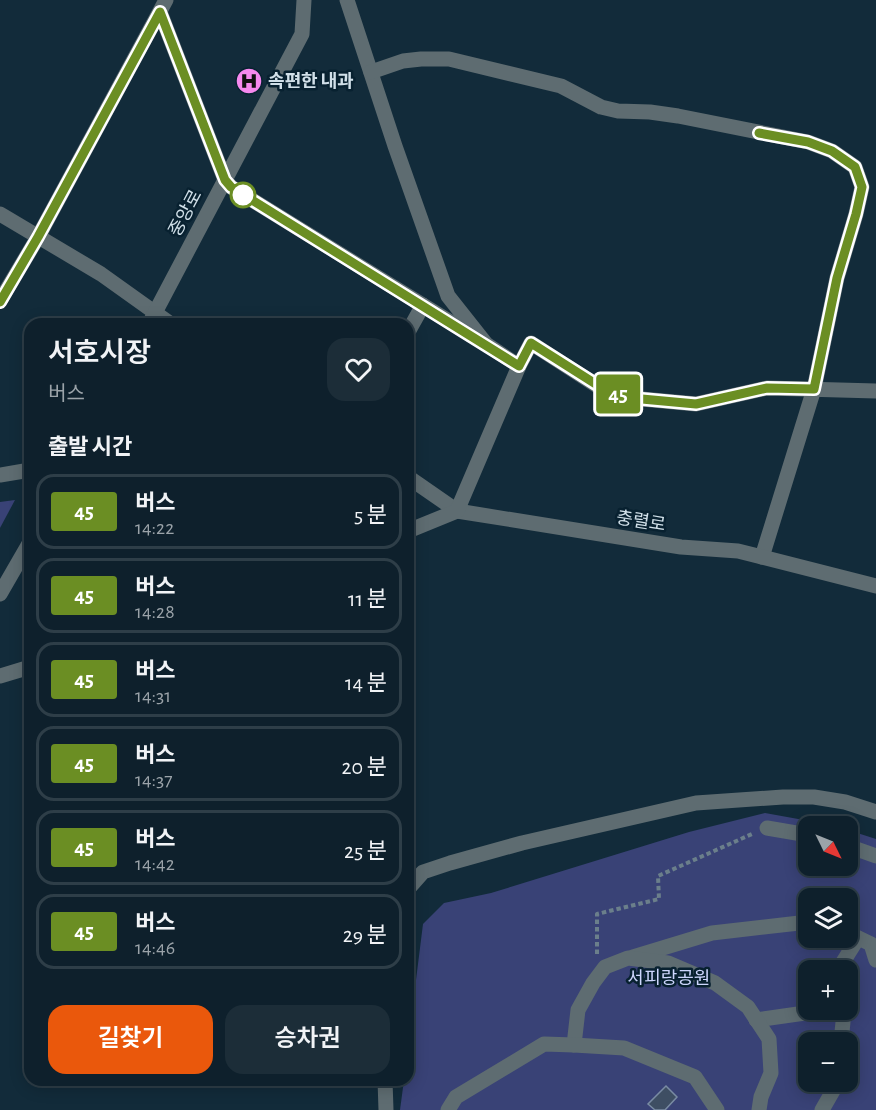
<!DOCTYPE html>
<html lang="ko">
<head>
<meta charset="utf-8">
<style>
	:root { --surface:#0e202c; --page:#1c2d38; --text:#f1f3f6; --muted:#9ba3a9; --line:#2e3e48; --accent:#ea580c }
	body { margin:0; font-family:"Alegreya Sans","Noto Sans KR",sans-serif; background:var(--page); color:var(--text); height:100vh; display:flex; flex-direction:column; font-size:22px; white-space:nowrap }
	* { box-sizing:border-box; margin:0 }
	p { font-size:20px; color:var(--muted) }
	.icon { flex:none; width:33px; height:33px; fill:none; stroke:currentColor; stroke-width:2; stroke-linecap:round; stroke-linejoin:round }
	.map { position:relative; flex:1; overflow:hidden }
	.side { position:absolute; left:24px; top:318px; width:390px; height:768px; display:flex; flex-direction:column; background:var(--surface); border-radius:18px; box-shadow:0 3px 15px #0003,0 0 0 2px var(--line) }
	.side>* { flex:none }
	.badge { padding:0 12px; border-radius:4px; font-size:21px; line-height:39px }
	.needle { width:39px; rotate:133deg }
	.buttons { position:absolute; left:798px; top:816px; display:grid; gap:12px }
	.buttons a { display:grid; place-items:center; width:60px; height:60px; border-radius:12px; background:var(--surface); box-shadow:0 3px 15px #0003,0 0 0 2px var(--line); font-size:30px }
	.map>.badge { position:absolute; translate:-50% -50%; box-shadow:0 0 0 3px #fff }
	h2 { padding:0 24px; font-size:22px; line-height:54px }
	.round { display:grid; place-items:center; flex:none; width:63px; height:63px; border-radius:18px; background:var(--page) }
	.headline { display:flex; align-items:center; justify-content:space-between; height:102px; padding:0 24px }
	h1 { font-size:28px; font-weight:600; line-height:45px }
	.primary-button { display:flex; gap:12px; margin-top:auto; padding:12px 24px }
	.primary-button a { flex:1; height:69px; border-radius:18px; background:var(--accent); color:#fff; font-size:24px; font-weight:600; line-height:69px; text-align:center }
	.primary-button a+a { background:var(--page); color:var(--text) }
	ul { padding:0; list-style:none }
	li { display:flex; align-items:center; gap:18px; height:75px; margin:0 12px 9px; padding:0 12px; border:3px solid var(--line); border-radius:18px }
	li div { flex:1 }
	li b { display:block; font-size:22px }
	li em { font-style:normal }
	li .badge { min-width:66px; font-weight:700; text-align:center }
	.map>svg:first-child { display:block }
	.green { fill:#394276; fill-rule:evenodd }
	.building { fill:#3e4e63; stroke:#798ba3; stroke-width:1.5 }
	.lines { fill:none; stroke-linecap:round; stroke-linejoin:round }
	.path { stroke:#6b7f8b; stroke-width:4; stroke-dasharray:4.5 3; stroke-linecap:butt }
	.minor { stroke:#5e6c71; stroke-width:15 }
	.line-casing { stroke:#fff; stroke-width:14 }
	.line { stroke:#6b8e23; stroke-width:9 }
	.stop-dot { fill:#fff; stroke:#6b8e23; stroke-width:3 }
	.labels { text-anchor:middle; stroke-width:5; stroke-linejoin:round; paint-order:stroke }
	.poi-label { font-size:18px; font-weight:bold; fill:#d1e0e9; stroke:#082130; text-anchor:start }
	.street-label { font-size:18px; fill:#d1e0e9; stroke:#082130 }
	.park-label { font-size:18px; fill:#cdd6fd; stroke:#082130 }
</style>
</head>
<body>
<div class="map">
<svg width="876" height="1110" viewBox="0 0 876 1110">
	<rect width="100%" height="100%" fill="#122b3a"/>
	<g class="green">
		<path d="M 15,500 L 0,528 L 0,502 Z"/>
		<path d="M 765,813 L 837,826 L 808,826 L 808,866 L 848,866 L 848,830 L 876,839 L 876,1110 L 400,1110 L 404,1080 L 408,1080 L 408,1044 L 423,924 L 444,903 L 491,893 L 689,832 ZM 808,898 L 848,898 L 848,938 L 808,938 ZM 808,970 L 848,970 L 848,1010 L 808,1010 ZM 808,1042 L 848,1042 L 848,1082 L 808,1082 Z"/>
	</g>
	<path class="building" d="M 666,1086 L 677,1097 L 665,1110 L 655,1110 L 648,1104 Z"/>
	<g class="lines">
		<path class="path" d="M 597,954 L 597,914 L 659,899 L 658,876 L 752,834"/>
		<g class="minor">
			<path d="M 347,0 L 395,146 L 448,296 L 486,344 L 519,366"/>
			<path d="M 160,12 L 225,180 L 231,187 L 486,344"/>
			<path d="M 371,72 L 403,61 L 421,59 L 449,59 L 561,86 L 601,107 L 618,111 L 650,112 L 678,116 L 808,142 L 832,151 L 855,167 L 862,187 L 856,214 L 837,278 L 814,389 L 762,557"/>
			<path d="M 0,214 L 101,274 L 171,324"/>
			<path d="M 0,301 L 38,237 L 166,0"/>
			<path d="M 149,324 L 302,34 L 304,0"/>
			<path d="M 408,332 L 423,305"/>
			<path d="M 0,475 L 30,470"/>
			<path d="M 408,477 L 457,511 L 681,547 L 738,551 L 876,586"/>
			<path d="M 408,531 L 457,511 L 519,366 L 531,343 L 602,389 L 631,398 L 696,404 L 767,388 L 876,391"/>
			<path d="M 0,594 L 30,542"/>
			<path d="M 0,676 L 30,667"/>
			<path d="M 767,828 L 808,835"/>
			<path d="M 848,846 L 876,856"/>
			<path d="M 408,889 L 423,872 L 450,863 L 522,843 L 696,803 L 783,797 L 814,797 L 845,802 L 876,812"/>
			<path d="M 848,933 L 871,944 L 876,960"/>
			<path d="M 633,957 L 712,933 L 808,922"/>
			<path d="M 838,970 L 858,938"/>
			<path d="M 841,1010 L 843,1022 L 841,1042"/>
			<path d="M 756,1020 L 805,1013 L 808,1009"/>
			<path d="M 574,1045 L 578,1010 L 593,983 L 605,967 L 628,958 L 668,963 L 715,983 L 748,1007 L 769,1039 L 771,1073 L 761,1097 L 759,1110"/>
			<path d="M 385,1080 L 386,1110"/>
			<path d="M 448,1110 L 456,1097 L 544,1044 L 574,1045 L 624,1048 L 695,1077 L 717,1110"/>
			<path d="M 822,1110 L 838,1082"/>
		</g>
	</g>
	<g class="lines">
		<defs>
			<path id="line" d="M 0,302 L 38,237 L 160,12 L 225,180 L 231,187 L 519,366 L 531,343 L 602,388 L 631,398 L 696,404 L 767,388 L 814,389 L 837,278 L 856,214 L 862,187 L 855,167 L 832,151 L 808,142 L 759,133"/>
		</defs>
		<use href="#line" class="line-casing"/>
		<use href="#line" class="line"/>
	</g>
	<defs>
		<symbol id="hospital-disc" viewBox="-11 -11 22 22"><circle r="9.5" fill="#f689ee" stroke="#082130"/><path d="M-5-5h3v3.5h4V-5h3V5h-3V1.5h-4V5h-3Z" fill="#111"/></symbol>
	</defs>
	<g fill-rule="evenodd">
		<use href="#hospital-disc" x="234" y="66" width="30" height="30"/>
	</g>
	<circle class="stop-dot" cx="243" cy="195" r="12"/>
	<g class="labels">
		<g class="poi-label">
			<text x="268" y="87">속편한 내과</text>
		</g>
		<g class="street-label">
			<text transform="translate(185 213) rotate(-62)" y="6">중앙로</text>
			<text transform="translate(641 521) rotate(9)" y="6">충렬로</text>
		</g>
		<g class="park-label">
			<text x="669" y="984">서피랑공원</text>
		</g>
	</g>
</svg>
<div class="buttons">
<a><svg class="needle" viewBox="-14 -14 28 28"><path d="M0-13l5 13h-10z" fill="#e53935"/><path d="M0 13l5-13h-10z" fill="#9ba3a9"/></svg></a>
<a><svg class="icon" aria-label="layers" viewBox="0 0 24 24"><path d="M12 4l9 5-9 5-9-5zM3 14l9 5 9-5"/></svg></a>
<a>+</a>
<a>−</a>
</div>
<b class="badge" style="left:618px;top:394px;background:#6b8e23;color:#fff">45</b>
<section class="side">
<div class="headline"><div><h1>서호시장</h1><p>버스</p></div><a class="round"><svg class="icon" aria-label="heart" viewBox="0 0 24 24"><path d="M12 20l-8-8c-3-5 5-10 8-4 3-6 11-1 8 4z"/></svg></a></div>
<h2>출발 시간</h2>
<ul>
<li><span class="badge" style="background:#6b8e23;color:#fff">45</span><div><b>버스</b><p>14:22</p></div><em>5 분</em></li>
<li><span class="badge" style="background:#6b8e23;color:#fff">45</span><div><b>버스</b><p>14:28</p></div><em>11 분</em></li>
<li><span class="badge" style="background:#6b8e23;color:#fff">45</span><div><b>버스</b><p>14:31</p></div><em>14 분</em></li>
<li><span class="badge" style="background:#6b8e23;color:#fff">45</span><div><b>버스</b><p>14:37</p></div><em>20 분</em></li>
<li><span class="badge" style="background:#6b8e23;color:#fff">45</span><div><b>버스</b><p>14:42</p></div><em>25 분</em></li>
<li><span class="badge" style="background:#6b8e23;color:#fff">45</span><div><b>버스</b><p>14:46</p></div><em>29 분</em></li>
</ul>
<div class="primary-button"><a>길찾기</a><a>승차권</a></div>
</section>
</div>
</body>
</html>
